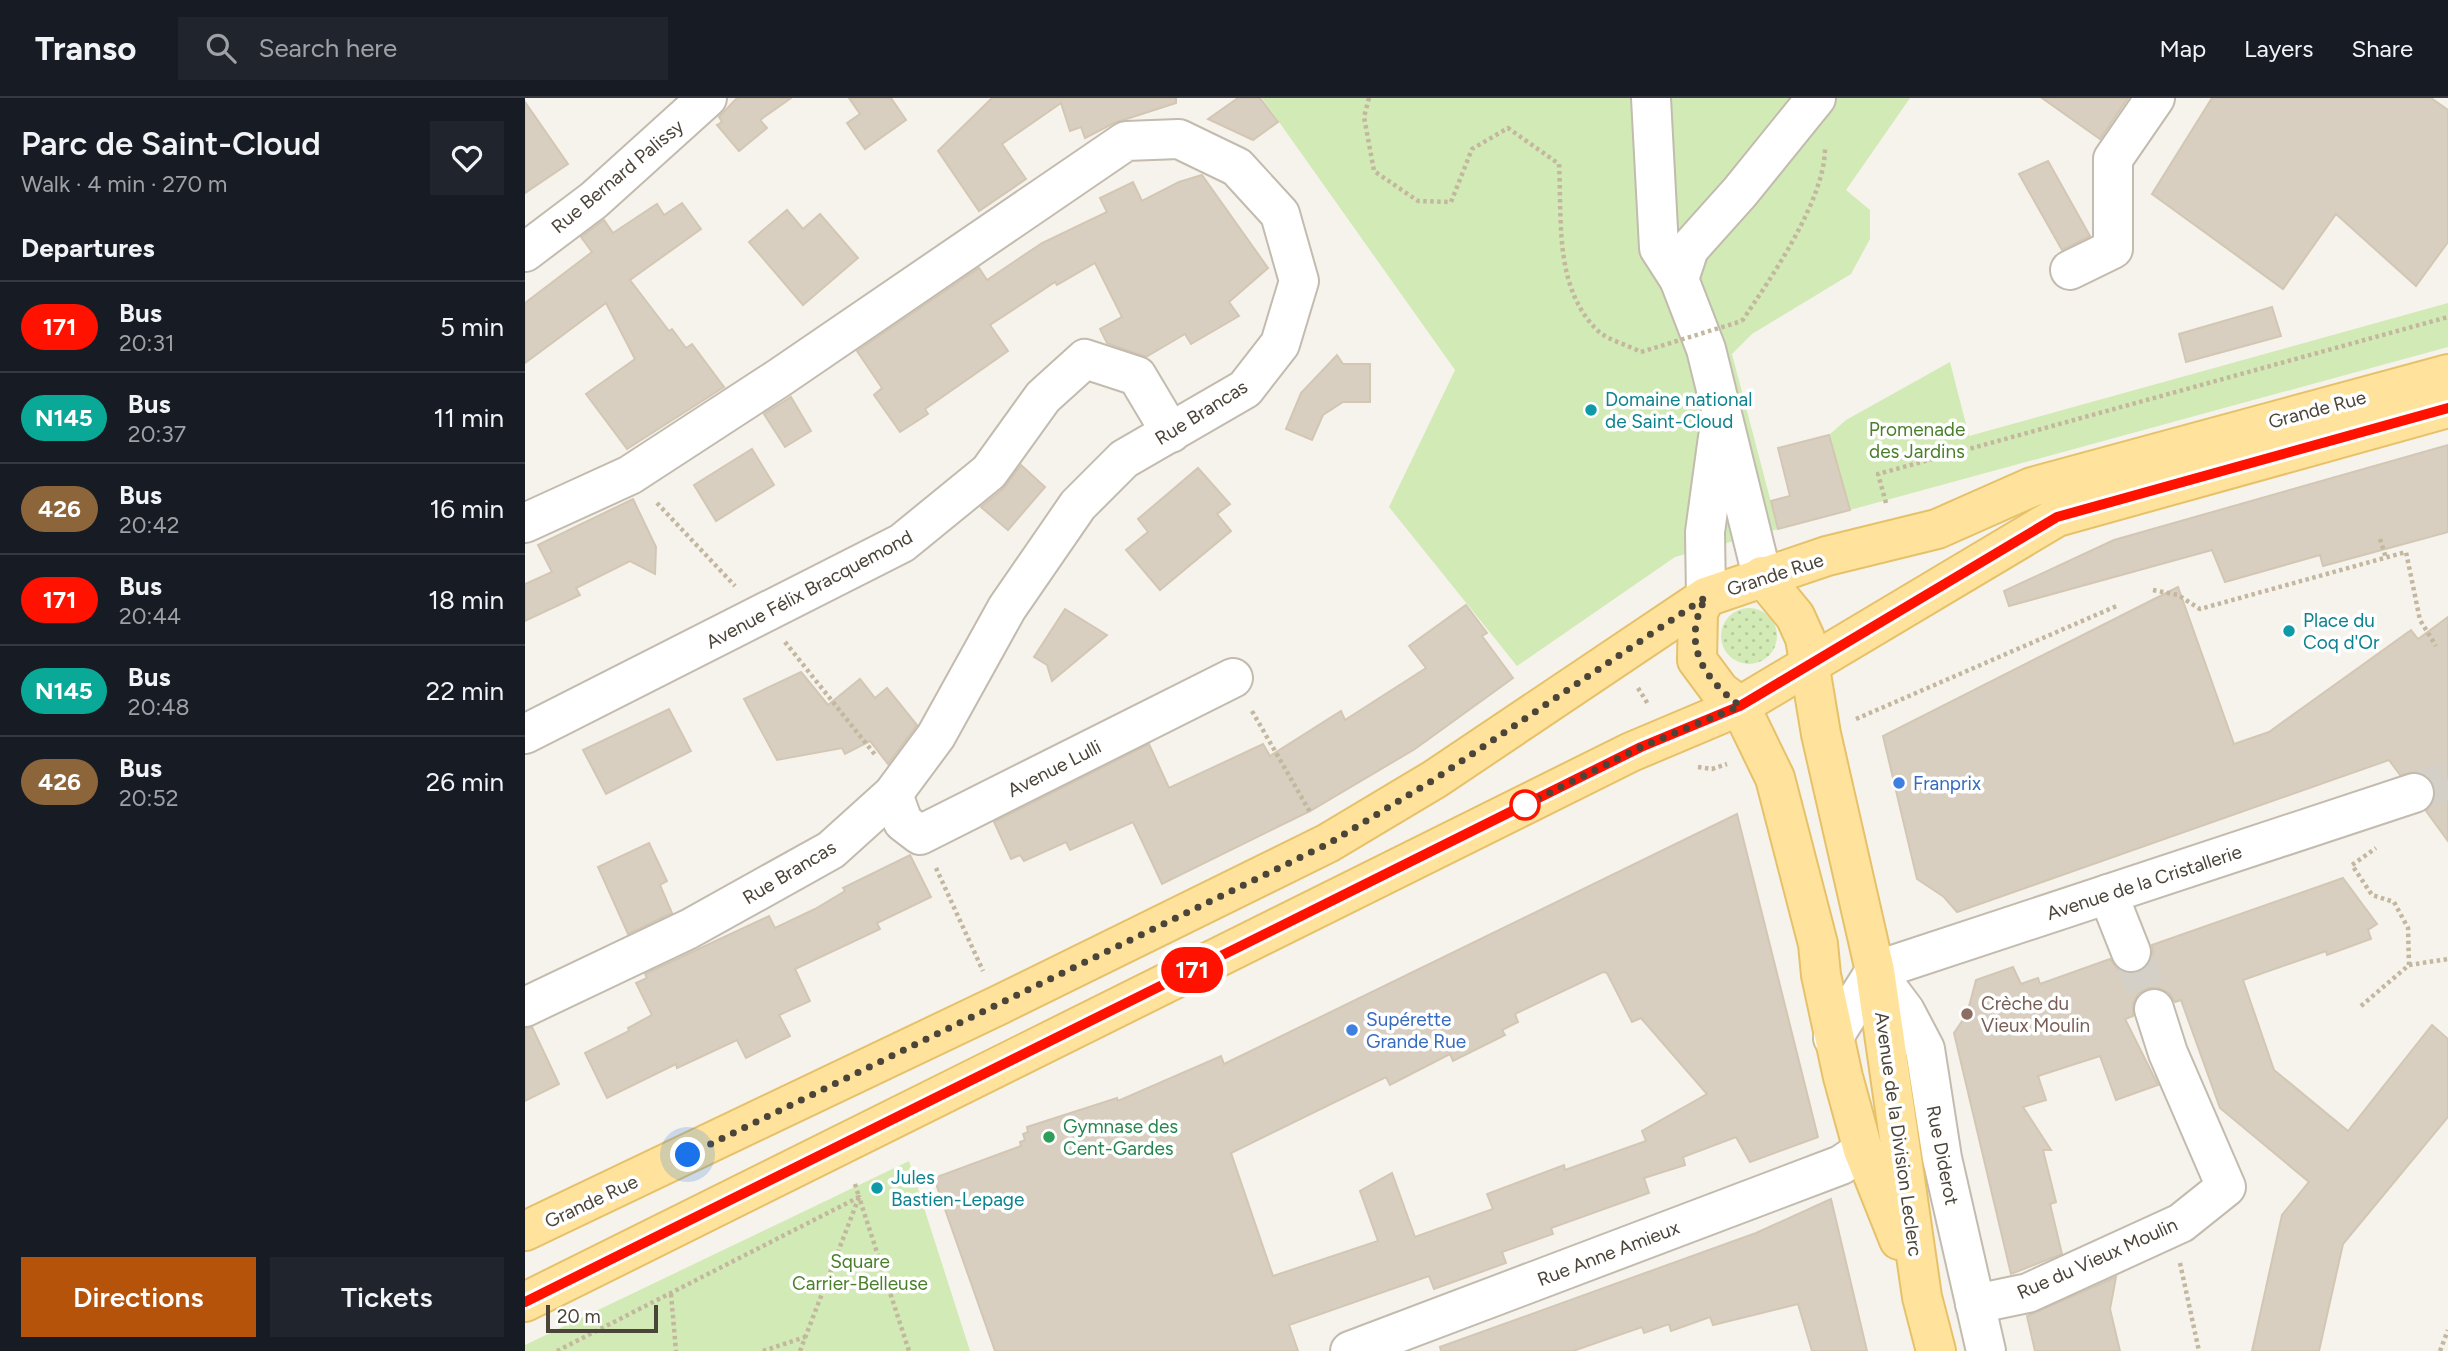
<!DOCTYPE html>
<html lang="en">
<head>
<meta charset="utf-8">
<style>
	:root { --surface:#171b24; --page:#20242c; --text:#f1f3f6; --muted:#9ea1a6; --line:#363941; --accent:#b45309 }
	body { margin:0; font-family:Figtree,sans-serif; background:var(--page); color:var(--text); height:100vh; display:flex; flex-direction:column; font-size:26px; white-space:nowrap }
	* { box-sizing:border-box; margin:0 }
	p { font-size:23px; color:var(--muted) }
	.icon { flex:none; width:38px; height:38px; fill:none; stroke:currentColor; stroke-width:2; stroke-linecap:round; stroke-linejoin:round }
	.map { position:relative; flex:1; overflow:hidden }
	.panel { display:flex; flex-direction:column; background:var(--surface); width:525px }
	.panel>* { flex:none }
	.badge { padding:0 14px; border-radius:23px; font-size:24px; line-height:46px }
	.scale { position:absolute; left:21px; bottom:18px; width:112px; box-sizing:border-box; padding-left:7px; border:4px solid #4b4439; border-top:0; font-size:19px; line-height:24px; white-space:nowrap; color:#4b4439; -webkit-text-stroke:5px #fff; paint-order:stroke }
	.you { position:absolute; width:35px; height:35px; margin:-18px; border:5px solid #fff; border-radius:50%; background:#1a73e8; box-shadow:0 0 0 10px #1a73e833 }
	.map>.badge { position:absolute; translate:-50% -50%; box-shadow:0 0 0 4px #fff }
	h2 { padding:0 21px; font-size:26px; line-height:63px }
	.round { display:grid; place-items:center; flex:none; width:74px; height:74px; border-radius:0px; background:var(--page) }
	.summary { display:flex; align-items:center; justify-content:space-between; height:119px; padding:0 21px }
	h1 { font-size:33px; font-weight:600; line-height:52px }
	.action { display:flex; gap:14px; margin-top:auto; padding:14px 21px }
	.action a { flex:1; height:80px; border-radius:0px; background:var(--accent); color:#fff; font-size:28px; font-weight:600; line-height:80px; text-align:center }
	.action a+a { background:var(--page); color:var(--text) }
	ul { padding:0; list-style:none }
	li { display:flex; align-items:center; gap:21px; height:91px; padding:0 21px; border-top:2px solid var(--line) }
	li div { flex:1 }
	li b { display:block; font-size:26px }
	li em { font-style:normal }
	li .badge { min-width:77px; font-weight:700; text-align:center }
	header { display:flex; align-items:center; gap:42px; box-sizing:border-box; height:98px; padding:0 35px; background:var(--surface); border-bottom:2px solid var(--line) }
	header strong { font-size:33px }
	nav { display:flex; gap:38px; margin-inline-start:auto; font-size:24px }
	.search { width:490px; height:63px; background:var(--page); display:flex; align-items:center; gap:18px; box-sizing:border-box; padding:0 24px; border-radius:0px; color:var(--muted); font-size:26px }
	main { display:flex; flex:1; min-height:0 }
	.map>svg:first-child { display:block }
	.grass { fill:url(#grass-dots) }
	.park { fill:#d2eab5 }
	.building { fill:#d8cfc1; stroke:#d3c7b4; stroke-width:2; fill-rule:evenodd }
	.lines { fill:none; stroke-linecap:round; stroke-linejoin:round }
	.minor-tunnel { stroke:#d4d0c8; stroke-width:38; stroke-dasharray:38 19; stroke-linecap:butt }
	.minor-casing { stroke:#c2bbae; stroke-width:42 }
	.major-casing { stroke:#e6c16a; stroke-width:42 }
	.path { stroke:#c4b79f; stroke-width:4.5; stroke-dasharray:3.5 3.5; stroke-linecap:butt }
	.minor { stroke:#fff; stroke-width:38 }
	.major { stroke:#ffe39c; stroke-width:38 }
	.path-bridge { stroke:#c4b79f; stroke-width:4.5; stroke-dasharray:3.5 3.5; stroke-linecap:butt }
	.line-casing { stroke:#fff; stroke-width:16 }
	.line { stroke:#ff1300; stroke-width:10 }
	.walk { stroke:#4b4439; stroke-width:7; stroke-dasharray:0 12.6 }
	.culture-dot { fill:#0f9aa8; stroke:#fff; stroke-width:2.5 }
	.shop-dot { fill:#3f7fe0; stroke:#fff; stroke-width:2.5 }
	.stop-dot { fill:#fff; stroke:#ff1300; stroke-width:3.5 }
	.education-dot { fill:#8d6e63; stroke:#fff; stroke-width:2.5 }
	.leisure-dot { fill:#2e9e5b; stroke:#fff; stroke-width:2.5 }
	.labels { text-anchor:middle; stroke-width:7; stroke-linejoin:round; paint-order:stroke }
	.street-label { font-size:19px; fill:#4b4439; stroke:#fff }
	.culture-label { font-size:19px; fill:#0d838f; stroke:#fff; text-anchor:start }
	.park-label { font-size:19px; fill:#4a7f2a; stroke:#fff }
	.shop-label { font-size:19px; fill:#366cbe; stroke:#fff; text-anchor:start }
	.education-label { font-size:19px; fill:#785e54; stroke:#fff; text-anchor:start }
	.leisure-label { font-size:19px; fill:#27864d; stroke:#fff; text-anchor:start }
</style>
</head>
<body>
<header>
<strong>Transo</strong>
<div class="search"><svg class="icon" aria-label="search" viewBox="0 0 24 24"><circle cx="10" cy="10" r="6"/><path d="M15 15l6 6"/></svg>Search here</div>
<nav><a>Map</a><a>Layers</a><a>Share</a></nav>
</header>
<main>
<section class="panel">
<div class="summary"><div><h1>Parc de Saint-Cloud</h1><p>Walk · 4 min · 270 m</p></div><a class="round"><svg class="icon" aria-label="heart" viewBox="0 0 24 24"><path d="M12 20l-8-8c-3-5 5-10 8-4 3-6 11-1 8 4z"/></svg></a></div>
<h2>Departures</h2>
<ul>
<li><span class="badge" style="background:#ff1300;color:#fff">171</span><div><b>Bus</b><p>20:31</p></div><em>5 min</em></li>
<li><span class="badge" style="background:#0aa896;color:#fff">N145</span><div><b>Bus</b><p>20:37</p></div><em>11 min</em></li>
<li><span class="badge" style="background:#8d653a;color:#fff">426</span><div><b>Bus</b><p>20:42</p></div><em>16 min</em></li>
<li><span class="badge" style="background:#ff1300;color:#fff">171</span><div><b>Bus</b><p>20:44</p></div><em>18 min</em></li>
<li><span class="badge" style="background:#0aa896;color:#fff">N145</span><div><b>Bus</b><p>20:48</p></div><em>22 min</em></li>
<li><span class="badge" style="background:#8d653a;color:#fff">426</span><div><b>Bus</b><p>20:52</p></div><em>26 min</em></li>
</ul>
<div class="action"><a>Directions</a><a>Tickets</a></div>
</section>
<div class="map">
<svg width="1923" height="1253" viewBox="0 0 1923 1253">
	<defs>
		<pattern id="grass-dots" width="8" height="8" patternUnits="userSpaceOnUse" patternTransform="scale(1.75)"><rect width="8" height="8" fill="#d2eab5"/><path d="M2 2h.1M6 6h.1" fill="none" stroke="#b6ca9c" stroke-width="1.8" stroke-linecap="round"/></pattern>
	</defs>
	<rect width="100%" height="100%" fill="#f6f3ec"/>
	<circle class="grass" cx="1224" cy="538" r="28"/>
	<g class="park">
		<path d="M 737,0 L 1385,0 L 1321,92 L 1345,112 L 1345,141 L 1326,176 L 1227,236 L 1207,256 L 1253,431 L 1150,459 L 992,568 L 864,409 L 930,272 Z"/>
		<path d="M 1923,205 L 1923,249 L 1325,412 L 1304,337 L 1321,322 L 1425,264 L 1444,338 Z"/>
		<path d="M 384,1063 L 445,1253 L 0,1253 L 0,1247 Z"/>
	</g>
	<g class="building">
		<path d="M 212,0 L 266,0 L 235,22 L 242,30 L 214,53 L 192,27 L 197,24 L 194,19 Z"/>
		<path d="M 324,0 L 366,0 L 381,22 L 340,51 L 322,25 L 335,16 Z"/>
		<path d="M 467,0 L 651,0 L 651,5 L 589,25 L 560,40 L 556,29 L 545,33 L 536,5 L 477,46 L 501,81 L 454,113 L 413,53 Z"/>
		<path d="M 713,0 L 735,0 L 753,24 L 728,42 L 683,21 Z"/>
		<path d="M 1517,0 L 1603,0 L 1575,41 Z"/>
		<path d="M 1687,0 L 1906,0 L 1923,12 L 1923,144 L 1891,188 L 1811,116 L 1758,191 L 1627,96 Z"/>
		<path d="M 0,4 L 43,66 L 0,95 Z"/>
		<path d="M 1523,63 L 1565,138 L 1537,152 L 1494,76 Z"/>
		<path d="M 677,77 L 743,170 L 704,204 L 714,218 L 666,246 L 660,236 L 621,259 L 582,245 L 575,231 L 597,219 L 570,165 L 532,187 L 530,184 L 465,227 L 483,253 L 400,311 L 403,316 L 375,334 L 349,297 L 357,290 L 332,253 L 454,170 L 462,182 L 517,145 L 582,114 L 575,100 L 608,84 L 617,103 L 654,84 Z"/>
		<path d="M 157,105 L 176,131 L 105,182 L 144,233 L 147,231 L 161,250 L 167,246 L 199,289 L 102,351 L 61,296 L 110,261 L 81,205 L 0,265 L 0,205 L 67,154 L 56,139 L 79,122 L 88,135 L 132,106 L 139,117 Z"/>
		<path d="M 262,112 L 278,131 L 295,116 L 333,160 L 278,207 L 224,144 Z"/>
		<path d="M 1747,209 L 1756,238 L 1661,264 L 1654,236 Z"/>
		<path d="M 812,257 L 818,266 L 845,266 L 845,304 L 818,304 L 798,317 L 787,342 L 761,331 L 776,295 Z"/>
		<path d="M 266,299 L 286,333 L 260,349 L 239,316 Z"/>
		<path d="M 1304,337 L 1325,412 L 1253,431 L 1246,403 L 1265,398 L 1253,350 Z"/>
		<path d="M 1923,347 L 1923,434 L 1798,468 L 1795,457 L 1700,484 L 1687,452 L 1484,508 L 1479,493 L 1589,442 Z"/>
		<path d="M 227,351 L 249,387 L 191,423 L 169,387 Z"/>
		<path d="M 496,367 L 520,389 L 483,432 L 456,409 L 478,391 Z"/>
		<path d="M 673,370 L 705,406 L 692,416 L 706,433 L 635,492 L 601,452 L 623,434 L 613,421 Z"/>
		<path d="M 108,401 L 131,449 L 130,476 L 105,463 L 51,490 L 55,497 L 0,523 L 0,486 L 27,474 L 13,447 Z"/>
		<path d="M 1653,489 L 1709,646 L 1744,634 L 1886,532 L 1893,541 L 1923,519 L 1923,743 L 1901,713 L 1910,699 L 1909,688 L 1904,679 L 1893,674 L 1875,677 L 1864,662 L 1432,814 L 1419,799 L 1392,781 L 1358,638 Z"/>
		<path d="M 941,507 L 962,535 L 957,538 L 988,580 L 890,651 L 785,713 L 637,786 L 608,724 L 545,752 L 541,744 L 499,763 L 495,757 L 486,761 L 469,724 L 624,646 L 644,690 L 738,646 L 745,658 L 816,613 L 820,622 L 901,570 L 884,548 Z"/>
		<path d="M 540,511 L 582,537 L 527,583 L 522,567 L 509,559 Z"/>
		<path d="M 276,574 L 303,607 L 335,581 L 350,600 L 362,590 L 392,627 L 363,666 L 345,643 L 320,656 L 317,650 L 252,662 L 219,601 Z"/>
		<path d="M 144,611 L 166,653 L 81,696 L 58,652 Z"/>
		<path d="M 1212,716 L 1293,1039 L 1225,1064 L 1211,1039 L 1158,1059 L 1160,1067 L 1119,1080 L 1124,1095 L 1026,1130 L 1028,1136 L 977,1154 L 981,1165 L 909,1191 L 904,1178 L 764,1227 L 773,1253 L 470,1253 L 409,1080 L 496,1048 L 495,1044 L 500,1042 L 498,1036 L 503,1034 L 502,1029 L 592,1000 L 593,1003 L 696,958 L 699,966 ZM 1078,874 L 1082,875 L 1107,924 L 1116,920 L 1182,996 L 1117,1033 L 1121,1043 L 1040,1072 L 1039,1067 L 962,1096 L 968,1111 L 890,1139 L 867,1075 L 835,1093 L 853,1143 L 748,1178 L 706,1055 L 861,979 L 865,987 L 925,956 L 928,963 L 980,937 L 977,932 L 993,924 L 990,916 Z"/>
		<path d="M 124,745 L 142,783 L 135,787 L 147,815 L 103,836 L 73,769 Z"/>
		<path d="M 385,757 L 406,799 L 352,825 L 355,831 L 270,871 L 285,903 L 254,917 L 265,938 L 221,960 L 212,942 L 152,970 L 151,966 L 82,1000 L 60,955 L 104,933 L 103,930 L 127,917 L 111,885 L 122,880 L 120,876 L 244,818 L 250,830 L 290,811 L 320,793 L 318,790 Z"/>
		<path d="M 1818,780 L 1852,826 L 1843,832 L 1846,841 L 1802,857 L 1801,853 L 1718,882 L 1749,972 L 1823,1033 L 1907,927 L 1923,941 L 1923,1019 L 1818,1146 L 1794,1253 L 1727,1253 L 1757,1117 L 1784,1084 L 1695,1010 L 1656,902 L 1650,904 L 1644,895 L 1634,890 L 1623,890 L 1613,896 L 1608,906 L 1608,918 L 1600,921 L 1633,987 L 1591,1002 L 1575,958 L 1513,978 L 1521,1002 L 1498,1009 L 1526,1052 L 1518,1052 L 1531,1104 L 1525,1106 L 1537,1156 L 1486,1176 L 1429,935 L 1442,916 L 1451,882 L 1488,869 L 1496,886 L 1513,880 L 1515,886 L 1585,861 L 1593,872 L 1602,875 L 1613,875 L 1624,867 L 1628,857 L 1627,847 Z"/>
		<path d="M 7,929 L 34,986 L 0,1003 L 0,931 Z"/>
		<path d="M 1306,1101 L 1342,1253 L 1287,1253 L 1273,1206 L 1188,1227 L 1185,1219 L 1146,1233 L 1144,1226 L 1119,1235 L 1117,1229 L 1048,1253 L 916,1253 L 915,1249 L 1231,1135 Z"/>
		<path d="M 1591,1179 L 1585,1211 L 1595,1253 L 1510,1253 L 1502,1218 Z"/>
	</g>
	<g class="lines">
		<g class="minor-tunnel">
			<path d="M 1889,695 L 1923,682"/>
			<path d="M 1606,854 L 1629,911"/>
		</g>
		<defs>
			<g id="minor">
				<path d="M 1126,0 L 1134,150 L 1154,181 L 1181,251 L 1237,478"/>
				<path d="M 0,154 L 69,102 L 182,0"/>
				<path d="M 1545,172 L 1588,151 L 1588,61 L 1630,0"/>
				<path d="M 1154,181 L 1164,151 L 1215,94 L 1291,0"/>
				<path d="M 0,425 L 105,377 L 254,280 L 601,43 L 654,41 L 712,69 L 755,116 L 774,183 L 755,246 L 720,291 L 599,361 L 553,407 L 482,510 L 411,638 L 368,696 L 306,752 L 164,831 L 0,909"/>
				<path d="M 1181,499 L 1180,434 L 1193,339"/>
				<path d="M 0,636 L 377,445 L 464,374 L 518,299 L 560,261 L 612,278 L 646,335"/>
				<path d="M 368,696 L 378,724 L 395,737 L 708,580"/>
				<path d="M 1583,796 L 1606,854"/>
				<path d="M 1350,873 L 1889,695"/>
				<path d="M 1350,873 L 1380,913 L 1400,951 L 1417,1060 L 1461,1253"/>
				<path d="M 1308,940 L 1350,873"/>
				<path d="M 1450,1206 L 1503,1195 L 1656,1125 L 1701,1089 L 1643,955 L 1629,911"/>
				<path d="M 825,1253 L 1316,1067 L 1338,1052"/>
			</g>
			<g id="major">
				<path d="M 1237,478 L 1270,518 L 1280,540 L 1296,636 L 1350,873 L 1397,1199 L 1411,1253"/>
				<path d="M 1181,499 L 1173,514 L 1172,562 L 1195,593 L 1215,608 L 1250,680 L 1293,846 L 1296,877 L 1318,979 L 1338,1052 L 1374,1142"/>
				<path d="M 0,1133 L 474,907 L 803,745 L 910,681 L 1181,499 L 1302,458 L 1412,431 L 1507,389 L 1923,276"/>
				<path d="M 0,1204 L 1106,654 L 1215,608 L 1532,419 L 1923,310"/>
			</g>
		</defs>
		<use href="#minor" class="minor-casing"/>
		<use href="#major" class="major-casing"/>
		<g class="path">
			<path d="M 844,0 L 839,19 L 849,73 L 893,103 L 926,104 L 947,51 L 983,30 L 1034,66 C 1037,122 1029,189 1072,232 C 1082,242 1103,247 1116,254"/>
			<path d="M 1217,223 C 1246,180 1300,102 1300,50"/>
			<path d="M 132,405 L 210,488"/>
			<path d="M 1361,405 L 1353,376 L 1923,219"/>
			<path d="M 1855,441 L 1861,460"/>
			<path d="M 1628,492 L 1653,497 L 1675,511 L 1881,454 L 1895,522 L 1911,548"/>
			<path d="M 260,544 L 351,658"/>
			<path d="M 1113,590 L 1123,606"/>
			<path d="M 727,613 L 785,714"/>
			<path d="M 1331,621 L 1594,507"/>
			<path d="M 1173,669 L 1187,671 L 1202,666"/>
			<path d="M 411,770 L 458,873"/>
			<path d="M 1884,867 L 1923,861"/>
			<path d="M 1836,908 L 1884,867 L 1883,830 L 1869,804 L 1847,797 L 1827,767 L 1851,750"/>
			<path d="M 1655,1165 L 1674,1253"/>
			<path d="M 146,1196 L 151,1253"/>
			<path d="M 32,1253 L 334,1099 L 384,1253"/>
			<path d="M 238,1253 L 280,1239"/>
			<path d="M 275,1253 L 334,1099 L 329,1083"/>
			<path d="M 1915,1253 L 1923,1232"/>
		</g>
		<use href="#minor" class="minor"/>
		<use href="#major" class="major"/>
		<path class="path-bridge" d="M 1116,254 L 1217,223"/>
	</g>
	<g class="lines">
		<defs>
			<path id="line" d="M 0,1204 L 1116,649 L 1215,608 L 1532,419 L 1923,310"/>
		</defs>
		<use href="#line" class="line-casing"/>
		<use href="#line" class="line"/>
		<path class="walk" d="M 163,1057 L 803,746 L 910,681 L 1181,499 C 1156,545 1177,579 1215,608 L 1116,649 L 1000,707"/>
	</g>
	<g class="culture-dot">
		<circle cx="1066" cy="312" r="7"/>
		<circle cx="1764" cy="533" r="7"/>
		<circle cx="352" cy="1090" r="7"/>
	</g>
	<g class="shop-dot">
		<circle cx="1374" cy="685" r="7"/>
		<circle cx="827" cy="932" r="7"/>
	</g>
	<circle class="stop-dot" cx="1000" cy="707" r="14"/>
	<circle class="education-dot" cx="1442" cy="916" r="7"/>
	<circle class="leisure-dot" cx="524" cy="1039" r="7"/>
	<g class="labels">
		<g class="street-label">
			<text transform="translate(92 78) rotate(-40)" y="7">Rue Bernard Palissy</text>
			<text transform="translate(1792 311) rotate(-15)" y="7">Grande Rue</text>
			<text transform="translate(676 314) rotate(-32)" y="7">Rue Brancas</text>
			<text transform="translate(1250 476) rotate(-18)" y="7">Grande Rue</text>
			<text transform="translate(284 491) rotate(-28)" y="7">Avenue Félix Bracquemond</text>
			<text transform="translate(529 670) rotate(-27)" y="7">Avenue Lulli</text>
			<text transform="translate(264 774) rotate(-31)" y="7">Rue Brancas</text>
			<text transform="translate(1619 784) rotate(-18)" y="7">Avenue de la Cristallerie</text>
			<text transform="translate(1374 1036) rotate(82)" y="7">Avenue de la Division Leclerc</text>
			<text transform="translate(1418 1057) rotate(79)" y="7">Rue Diderot</text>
			<text transform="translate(66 1103) rotate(-25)" y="7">Grande Rue</text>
			<text transform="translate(1083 1155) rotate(-21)" y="7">Rue Anne Amieux</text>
			<text transform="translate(1572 1160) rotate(-24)" y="7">Rue du Vieux Moulin</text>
		</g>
		<g class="culture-label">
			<text x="1080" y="308">Domaine national<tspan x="1080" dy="22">de Saint-Cloud</tspan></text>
			<text x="1778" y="529">Place du<tspan x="1778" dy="22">Coq d'Or</tspan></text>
			<text x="366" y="1086">Jules<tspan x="366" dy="22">Bastien-Lepage</tspan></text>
		</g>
		<g class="park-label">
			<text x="1392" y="338">Promenade<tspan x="1392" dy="22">des Jardins</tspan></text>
			<text x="335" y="1170">Square<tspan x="335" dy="22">Carrier-Belleuse</tspan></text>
		</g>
		<g class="shop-label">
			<text x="1388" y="692">Franprix</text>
			<text x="841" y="928">Supérette<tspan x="841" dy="22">Grande Rue</tspan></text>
		</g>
		<g class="education-label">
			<text x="1456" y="912">Crèche du<tspan x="1456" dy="22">Vieux Moulin</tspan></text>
		</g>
		<g class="leisure-label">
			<text x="538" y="1035">Gymnase des<tspan x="538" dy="22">Cent-Gardes</tspan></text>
		</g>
	</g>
</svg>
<div class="scale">20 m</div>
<div class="you" style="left:163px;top:1057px"></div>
<b class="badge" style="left:667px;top:872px;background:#ff1300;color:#fff">171</b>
</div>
</main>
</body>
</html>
